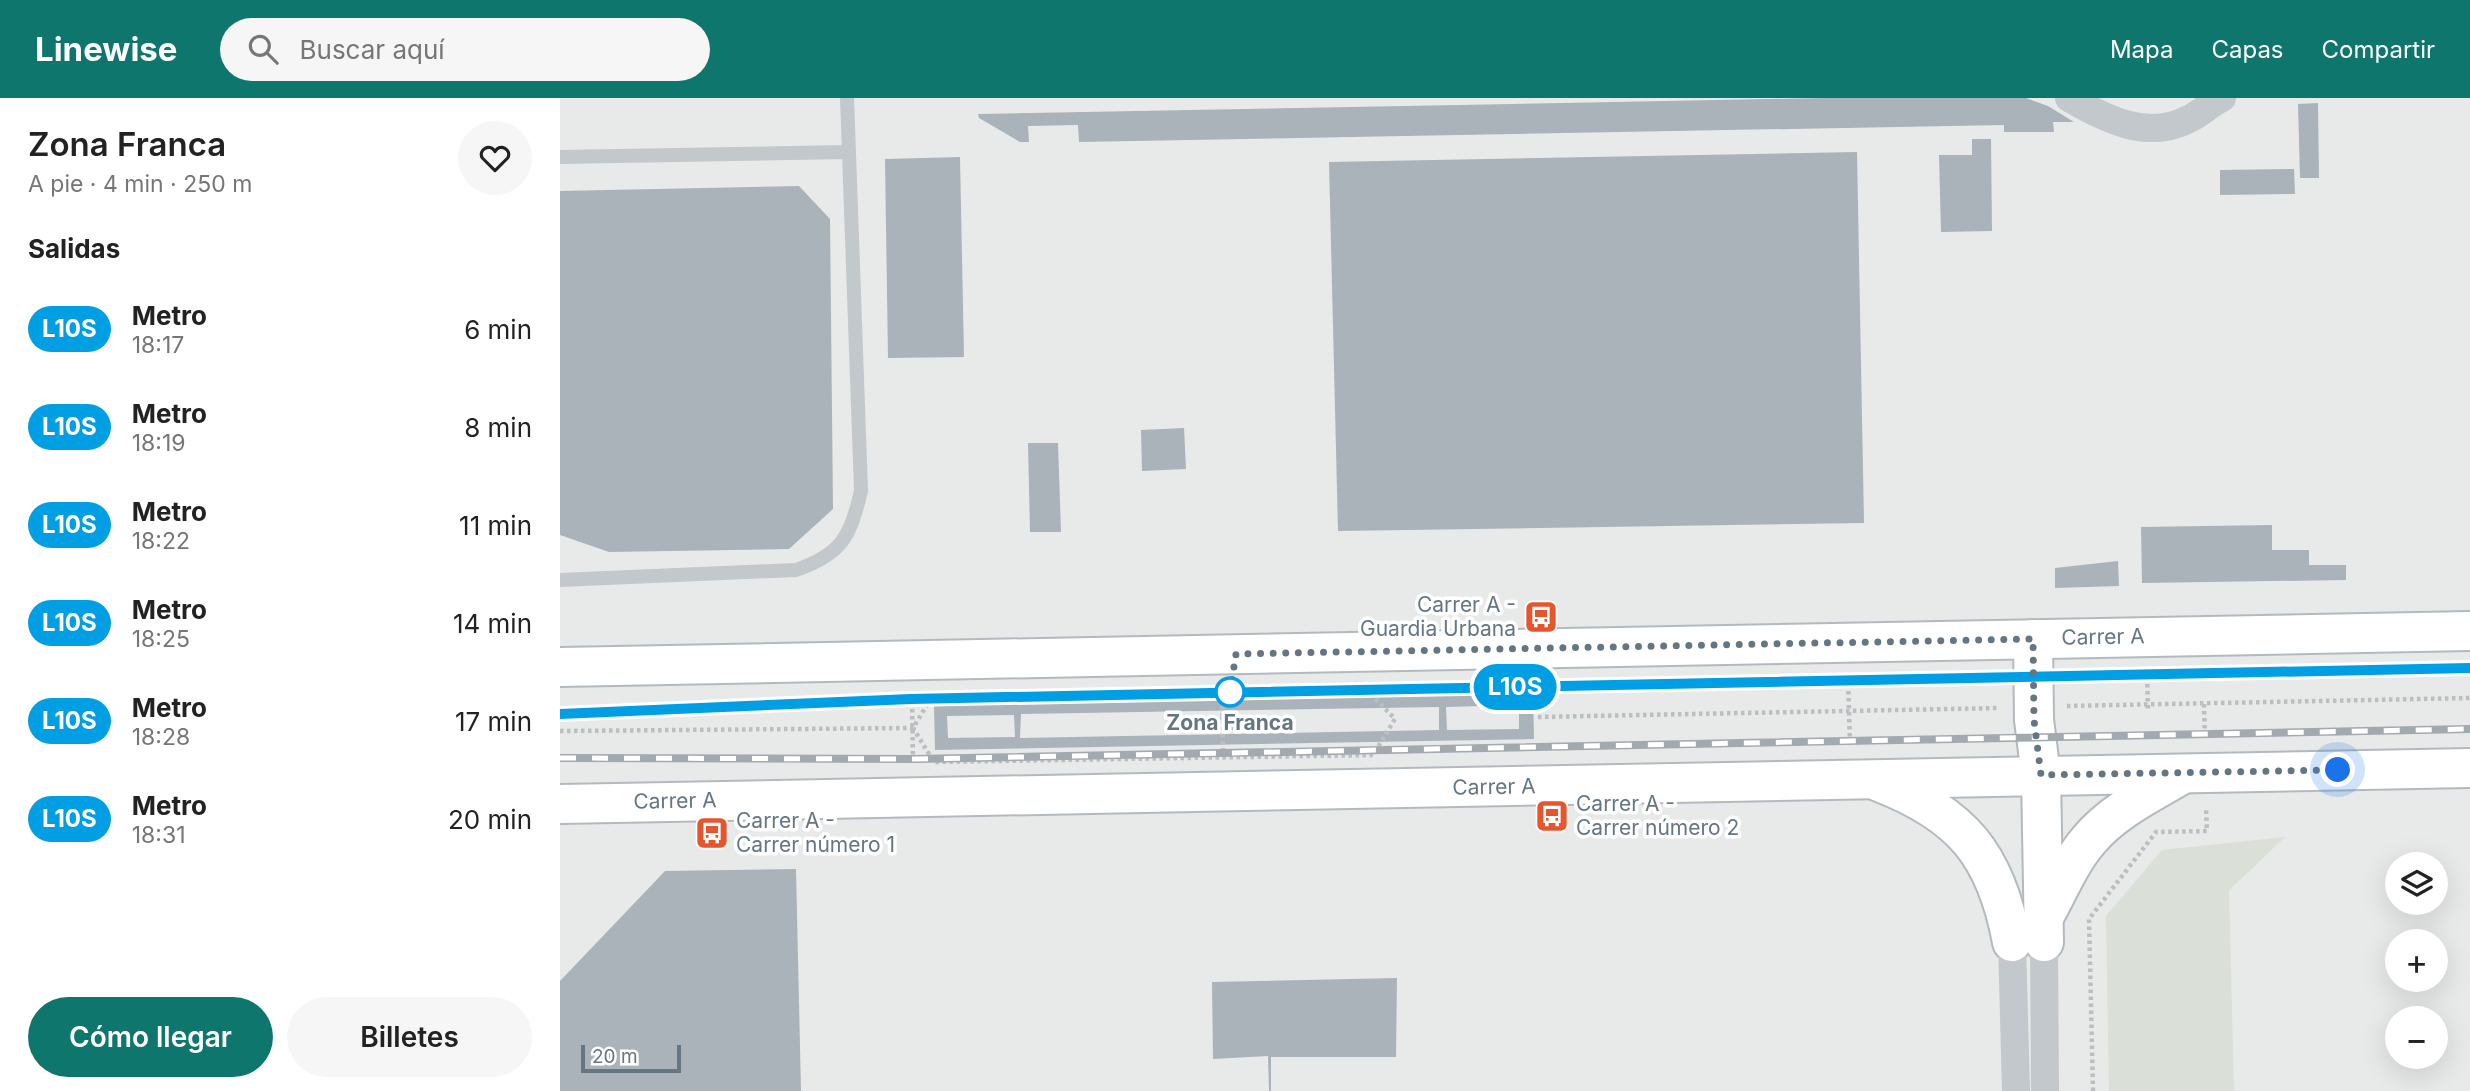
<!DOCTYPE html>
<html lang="es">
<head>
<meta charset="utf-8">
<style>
	:root { --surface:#fff; --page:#f6f6f6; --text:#222; --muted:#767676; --accent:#0f766e }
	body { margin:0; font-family:Inter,sans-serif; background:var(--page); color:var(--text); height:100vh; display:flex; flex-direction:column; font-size:26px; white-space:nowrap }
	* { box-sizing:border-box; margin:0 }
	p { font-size:23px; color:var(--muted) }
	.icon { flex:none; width:38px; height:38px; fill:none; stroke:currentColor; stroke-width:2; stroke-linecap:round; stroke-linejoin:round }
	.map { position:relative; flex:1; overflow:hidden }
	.side { display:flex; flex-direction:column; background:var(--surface); width:560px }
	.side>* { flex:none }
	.badge { padding:0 14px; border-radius:23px; font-size:24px; line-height:46px }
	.controls { position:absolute; left:1825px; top:754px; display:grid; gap:14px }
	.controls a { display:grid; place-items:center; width:63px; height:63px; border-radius:50%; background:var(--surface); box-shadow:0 7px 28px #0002; font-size:35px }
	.scale { position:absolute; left:21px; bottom:18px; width:100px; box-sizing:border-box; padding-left:7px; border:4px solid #657683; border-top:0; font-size:19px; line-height:24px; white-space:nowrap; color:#657683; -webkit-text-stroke:5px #fff; paint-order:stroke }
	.you { position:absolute; width:35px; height:35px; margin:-18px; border:5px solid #fff; border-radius:50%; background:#1a73e8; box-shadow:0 0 0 10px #1a73e833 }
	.map>.badge { position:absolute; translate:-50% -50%; box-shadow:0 0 0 4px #fff }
	h2 { padding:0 28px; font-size:26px; line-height:63px }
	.round { display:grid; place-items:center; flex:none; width:74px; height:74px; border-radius:37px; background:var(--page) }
	.head { display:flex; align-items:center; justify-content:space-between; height:119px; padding:0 28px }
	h1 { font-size:33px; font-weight:600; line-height:52px }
	.button { display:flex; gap:14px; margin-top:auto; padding:14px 28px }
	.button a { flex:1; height:80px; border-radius:42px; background:var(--accent); color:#fff; font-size:28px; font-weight:600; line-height:80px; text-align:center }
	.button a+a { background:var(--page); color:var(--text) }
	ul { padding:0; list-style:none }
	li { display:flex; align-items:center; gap:21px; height:98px; padding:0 28px }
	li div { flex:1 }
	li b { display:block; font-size:26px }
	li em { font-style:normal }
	li .badge { min-width:77px; font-weight:700; text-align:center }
	header { display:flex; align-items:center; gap:42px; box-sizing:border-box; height:98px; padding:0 35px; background:var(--accent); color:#fff }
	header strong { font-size:33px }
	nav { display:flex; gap:38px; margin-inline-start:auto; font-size:24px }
	.search { width:490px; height:63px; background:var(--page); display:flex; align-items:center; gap:18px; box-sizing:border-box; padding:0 24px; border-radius:38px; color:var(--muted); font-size:26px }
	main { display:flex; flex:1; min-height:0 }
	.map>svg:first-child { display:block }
	.built { fill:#e8e9e9; fill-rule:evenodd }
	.green { fill:#dadfd7 }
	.building { fill:#aab3b9; fill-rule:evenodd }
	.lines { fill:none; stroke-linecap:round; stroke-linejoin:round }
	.secondary-casing { stroke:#b3babf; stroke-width:42 }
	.path { stroke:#bbbfc2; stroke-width:4.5; stroke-dasharray:3.5 3.5; stroke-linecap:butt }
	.service { stroke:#c3c8cc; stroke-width:14 }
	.minor { stroke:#c3c8cc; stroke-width:28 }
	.secondary { stroke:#fff; stroke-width:38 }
	.rail-casing { stroke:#a2aab0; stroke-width:8 }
	.rail { stroke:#fff; stroke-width:5; stroke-dasharray:16; stroke-linecap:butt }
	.line-casing { stroke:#fff; stroke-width:16 }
	.line { stroke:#009fe3; stroke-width:10 }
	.walk { stroke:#657683; stroke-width:7; stroke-dasharray:0 12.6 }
	.stop-dot { fill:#fff; stroke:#009fe3; stroke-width:3.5 }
	.labels { text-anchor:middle; stroke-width:7; stroke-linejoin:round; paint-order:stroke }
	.poi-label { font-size:21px; fill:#657683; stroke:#fff; text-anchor:start }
	.street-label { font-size:21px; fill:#657683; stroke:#fff }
	.stop-label { font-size:21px; font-weight:bold; fill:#657683; stroke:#fff }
</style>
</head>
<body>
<header>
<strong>Linewise</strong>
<div class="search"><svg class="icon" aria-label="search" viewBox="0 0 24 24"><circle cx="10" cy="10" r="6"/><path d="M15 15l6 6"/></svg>Buscar aquí</div>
<nav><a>Mapa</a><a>Capas</a><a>Compartir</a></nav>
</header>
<main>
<section class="side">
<div class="head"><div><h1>Zona Franca</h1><p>A pie · 4 min · 250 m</p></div><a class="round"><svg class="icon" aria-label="heart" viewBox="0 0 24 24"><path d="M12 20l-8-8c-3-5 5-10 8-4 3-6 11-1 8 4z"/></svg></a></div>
<h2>Salidas</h2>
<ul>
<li><span class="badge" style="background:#009fe3;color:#fff">L10S</span><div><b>Metro</b><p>18:17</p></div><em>6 min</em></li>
<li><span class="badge" style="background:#009fe3;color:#fff">L10S</span><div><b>Metro</b><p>18:19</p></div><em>8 min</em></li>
<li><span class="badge" style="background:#009fe3;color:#fff">L10S</span><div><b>Metro</b><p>18:22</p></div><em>11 min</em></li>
<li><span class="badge" style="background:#009fe3;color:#fff">L10S</span><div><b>Metro</b><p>18:25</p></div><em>14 min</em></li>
<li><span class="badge" style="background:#009fe3;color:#fff">L10S</span><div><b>Metro</b><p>18:28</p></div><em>17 min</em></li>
<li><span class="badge" style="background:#009fe3;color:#fff">L10S</span><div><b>Metro</b><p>18:31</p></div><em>20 min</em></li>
</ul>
<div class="button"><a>Cómo llegar</a><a>Billetes</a></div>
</section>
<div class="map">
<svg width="1910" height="993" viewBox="0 0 1910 993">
	<rect width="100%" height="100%" fill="#fafaf8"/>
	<path class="built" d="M 0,0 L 1910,0 L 1910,993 L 0,993 ZM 1838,766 L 1876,766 L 1876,805 L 1838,805 ZM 1838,844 L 1876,844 L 1876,882 L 1838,882 ZM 1838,920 L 1876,920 L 1876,959 L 1838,959 Z"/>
	<path class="green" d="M 1725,739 L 1669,792 L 1674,993 L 1549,993 L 1546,818 L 1602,752 Z"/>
	<g class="building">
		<path d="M 1265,0 L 1466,0 L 1488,8 L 1514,24 L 1493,24 L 1494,34 L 1444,34 L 1444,27 L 519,44 L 518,27 L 468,28 L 469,44 L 460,44 L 419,20 L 418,16 Z"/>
		<path d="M 1758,5 L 1759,80 L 1740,80 L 1738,6 Z"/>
		<path d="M 1412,41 L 1431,41 L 1432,133 L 1381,134 L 1379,57 L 1412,57 Z"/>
		<path d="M 1297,54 L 1304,425 L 778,433 L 769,64 Z"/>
		<path d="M 400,59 L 404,259 L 328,260 L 325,61 Z"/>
		<path d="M 1734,71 L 1735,96 L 1660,97 L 1660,72 Z"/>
		<path d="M 239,88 L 270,121 L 273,411 L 229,451 L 49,454 L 0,437 L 0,93 Z"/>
		<path d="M 624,330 L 626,371 L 582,373 L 581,332 Z"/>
		<path d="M 468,345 L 498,345 L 501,434 L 470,434 Z"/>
		<path d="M 1712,427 L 1712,452 L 1749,452 L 1749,467 L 1786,467 L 1786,482 L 1582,485 L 1581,429 Z"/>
		<path d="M 1558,463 L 1559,488 L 1495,490 L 1495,470 Z"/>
		<path d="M 973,596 L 974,641 L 375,652 L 374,607 ZM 959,607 L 959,631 L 887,632 L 886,609 ZM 879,609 L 879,632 L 460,640 L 461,616 ZM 454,617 L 455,639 L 388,640 L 387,618 Z"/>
		<path d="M 236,771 L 241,993 L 0,993 L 0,883 L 105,773 Z"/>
		<path d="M 837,880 L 836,959 L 711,959 L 711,993 L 709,993 L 708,958 L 653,961 L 652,884 Z"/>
	</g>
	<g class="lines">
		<defs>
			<g id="secondary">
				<path d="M 1473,541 L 1474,622 L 1481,677 L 1484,844"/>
				<path d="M 0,569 L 1910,533"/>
				<path d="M 1319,684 C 1402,716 1436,757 1452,844"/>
				<path d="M 0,706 L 1910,670"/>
				<path d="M 1485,817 C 1499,792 1510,764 1529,742 C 1553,713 1591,695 1623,676"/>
			</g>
		</defs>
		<use href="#secondary" class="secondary-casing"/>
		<g class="path">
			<path d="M 1587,572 L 1588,611"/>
			<path d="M 1288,579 L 1290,647"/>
			<path d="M 801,586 L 835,621 L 813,657 L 374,664 L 353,630 L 373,597 Z"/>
			<path d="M 662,594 L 663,655"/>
			<path d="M 352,597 L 353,665"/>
			<path d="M 1644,606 L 1645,640"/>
			<path d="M 1507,608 L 1910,600"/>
			<path d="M 978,619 L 1439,610"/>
			<path d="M 632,621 L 678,620"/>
			<path d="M 663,630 L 703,629"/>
			<path d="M 0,633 L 353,630"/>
			<path d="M 1533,993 L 1529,821 L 1596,734 L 1647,733 L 1646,709"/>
		</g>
		<g class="service">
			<path d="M 0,59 L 288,54"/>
			<path d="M 0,482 L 236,472 C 282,456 290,439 301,393 L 287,0"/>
		</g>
		<g class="minor">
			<path d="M 1509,0 C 1546,21 1587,43 1629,21 C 1641,15 1650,6 1662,0"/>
			<path d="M 1452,844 L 1456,993"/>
			<path d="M 1484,844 L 1485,993"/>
		</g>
		<use href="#secondary" class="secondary"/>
		<defs>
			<g id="rail">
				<path d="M 0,616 L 351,601 L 1910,570"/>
				<path d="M 0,660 L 355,661 L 1910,631"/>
			</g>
		</defs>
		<use href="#rail" class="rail-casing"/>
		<use href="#rail" class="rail"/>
	</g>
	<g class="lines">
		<defs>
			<path id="line" d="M 0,616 L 351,601 L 1910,570"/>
		</defs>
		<use href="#line" class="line-casing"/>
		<use href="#line" class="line"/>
		<path class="walk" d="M 670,594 L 676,556 L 1473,541 L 1474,622 L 1481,677 L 1778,672"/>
	</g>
	<defs>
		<symbol id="bus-square" viewBox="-11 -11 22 22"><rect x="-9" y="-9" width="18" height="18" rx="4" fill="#e4572e" stroke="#fff"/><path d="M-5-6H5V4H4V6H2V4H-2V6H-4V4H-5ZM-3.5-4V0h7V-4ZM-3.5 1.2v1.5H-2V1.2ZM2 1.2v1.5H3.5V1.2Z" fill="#fff"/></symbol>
	</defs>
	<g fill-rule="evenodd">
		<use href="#bus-square" x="962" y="500" width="38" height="38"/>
		<use href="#bus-square" x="973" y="699" width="38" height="38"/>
		<use href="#bus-square" x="133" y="716" width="38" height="38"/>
	</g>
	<circle class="stop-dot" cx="670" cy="594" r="14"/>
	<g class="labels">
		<g class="poi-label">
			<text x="956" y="514" text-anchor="end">Carrer A -<tspan x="956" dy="24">Guardia Urbana</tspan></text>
			<text x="1016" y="713">Carrer A -<tspan x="1016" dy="24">Carrer número 2</tspan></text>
			<text x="176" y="730">Carrer A -<tspan x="176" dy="24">Carrer número 1</tspan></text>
		</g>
		<g class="street-label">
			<text transform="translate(1543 539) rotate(-1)" y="7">Carrer A</text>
			<text transform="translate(934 689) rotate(-1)" y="7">Carrer A</text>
			<text transform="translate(115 703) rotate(-1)" y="7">Carrer A</text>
		</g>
		<g class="stop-label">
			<text x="670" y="632">Zona Franca</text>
		</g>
	</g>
</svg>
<div class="controls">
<a><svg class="icon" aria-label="layers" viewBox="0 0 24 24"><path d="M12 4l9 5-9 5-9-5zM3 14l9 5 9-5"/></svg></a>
<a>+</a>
<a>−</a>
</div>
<div class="scale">20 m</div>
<div class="you" style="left:1778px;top:672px"></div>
<b class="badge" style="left:955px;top:589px;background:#009fe3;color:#fff">L10S</b>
</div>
</main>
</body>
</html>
